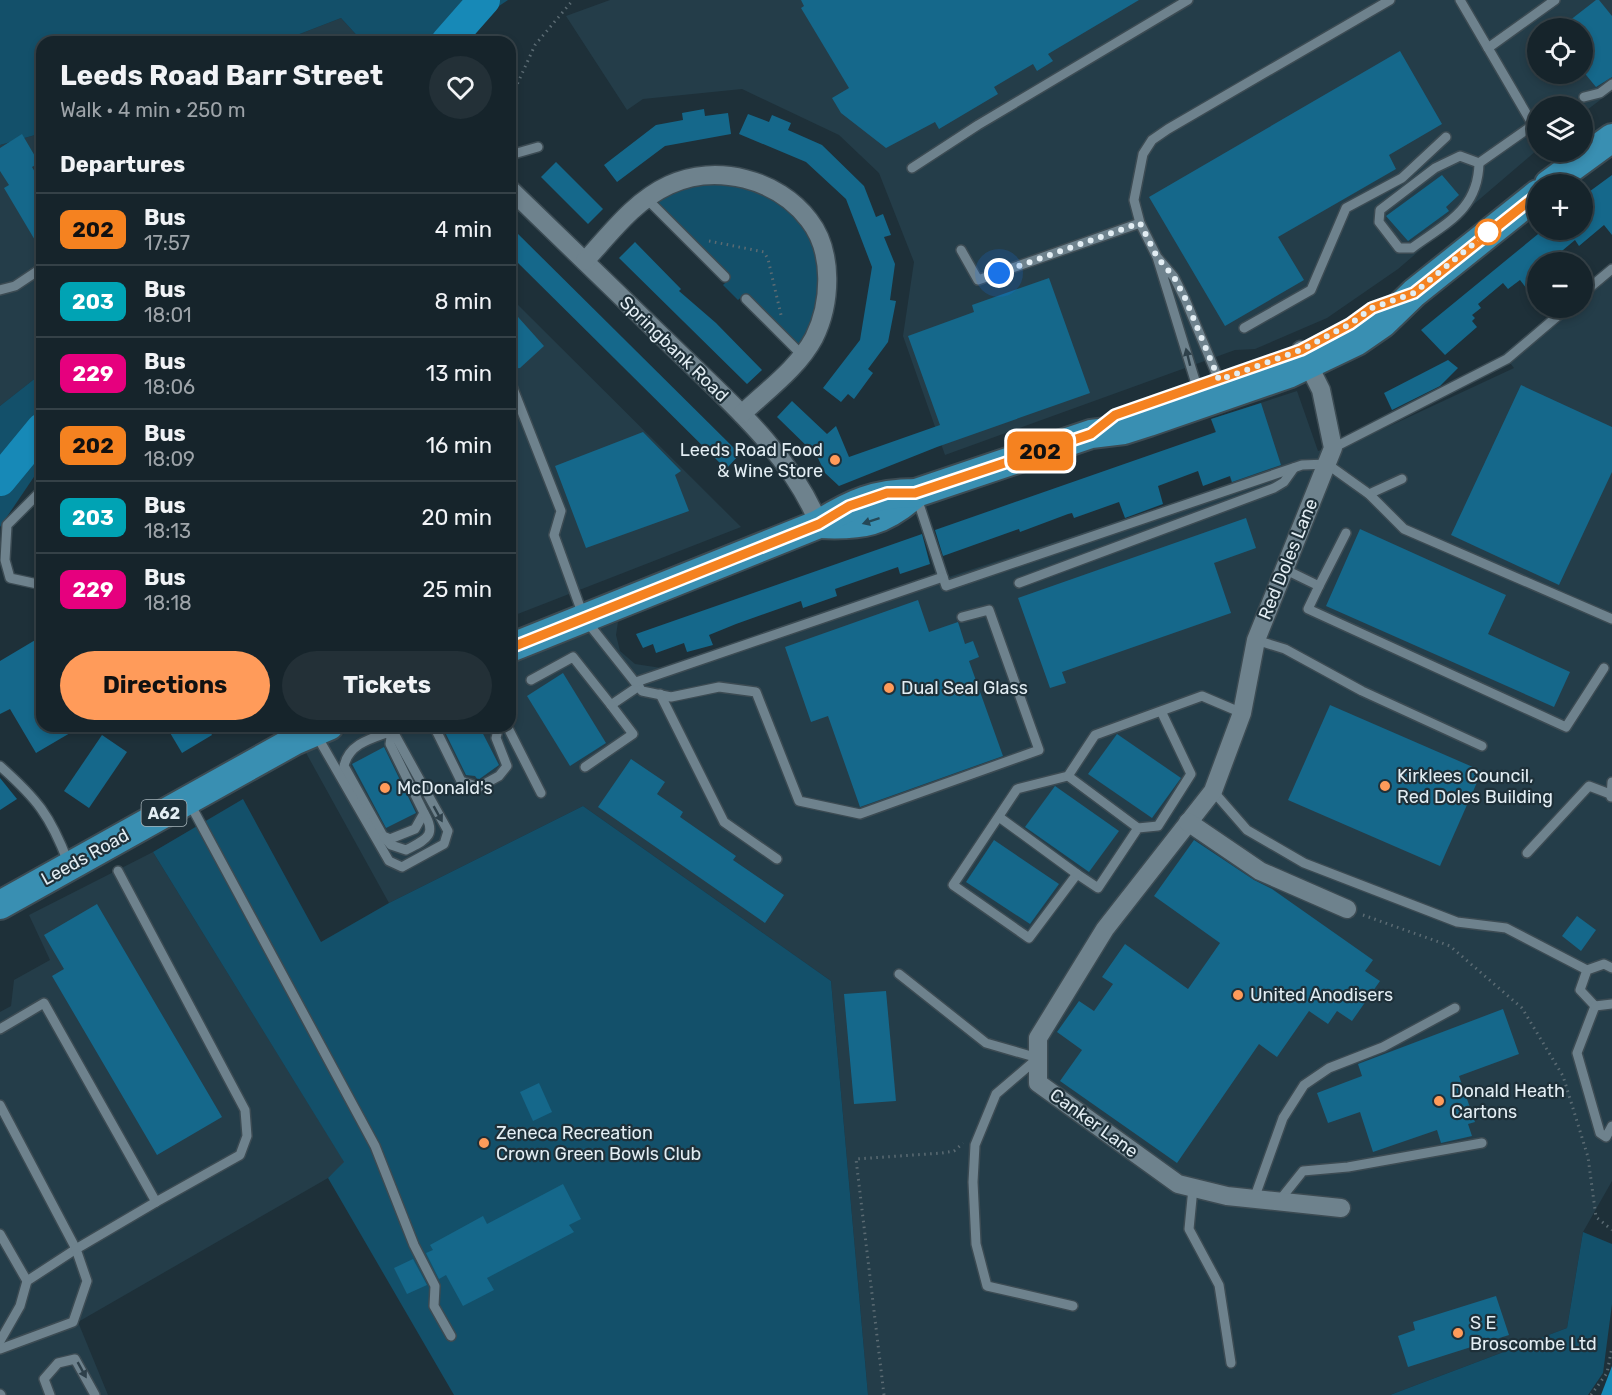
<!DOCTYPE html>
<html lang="en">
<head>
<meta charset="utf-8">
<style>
	:root { --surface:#16242b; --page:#233037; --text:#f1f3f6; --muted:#9ea4a9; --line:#354147; --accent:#ff9b5a }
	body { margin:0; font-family:Rubik,sans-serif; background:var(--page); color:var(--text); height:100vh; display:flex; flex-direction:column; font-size:22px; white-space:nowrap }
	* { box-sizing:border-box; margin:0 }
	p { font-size:20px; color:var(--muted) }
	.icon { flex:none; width:33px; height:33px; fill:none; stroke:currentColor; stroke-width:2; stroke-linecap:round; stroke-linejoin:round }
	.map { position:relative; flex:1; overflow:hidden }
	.side { position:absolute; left:36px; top:36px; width:480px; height:696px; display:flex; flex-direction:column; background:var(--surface); border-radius:18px; box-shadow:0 3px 9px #0003,0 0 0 2px var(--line) }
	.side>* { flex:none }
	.badge { padding:0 12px; border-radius:9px; font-size:21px; line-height:39px }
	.controls { position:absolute; left:1527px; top:18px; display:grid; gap:12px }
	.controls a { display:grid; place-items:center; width:66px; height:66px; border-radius:50%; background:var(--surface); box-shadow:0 3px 9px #0003,0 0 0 2px var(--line); font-size:30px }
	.you { position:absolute; width:30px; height:30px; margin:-15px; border:4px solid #fff; border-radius:50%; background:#1a73e8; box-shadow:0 0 0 9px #1a73e833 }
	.map>.badge { position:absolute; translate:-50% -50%; box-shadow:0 0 0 3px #fff }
	h2 { padding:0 24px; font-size:22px; line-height:54px }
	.round { display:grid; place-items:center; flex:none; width:63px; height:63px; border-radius:32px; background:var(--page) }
	.headline { display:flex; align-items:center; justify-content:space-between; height:102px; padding:0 24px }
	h1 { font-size:28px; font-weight:700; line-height:45px }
	.button { display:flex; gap:12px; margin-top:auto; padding:12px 24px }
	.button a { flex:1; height:69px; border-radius:36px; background:var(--accent); color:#111; font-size:24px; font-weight:700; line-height:69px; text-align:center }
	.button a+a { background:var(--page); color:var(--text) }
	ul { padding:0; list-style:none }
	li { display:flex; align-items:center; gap:18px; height:72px; padding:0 24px; border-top:2px solid var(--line) }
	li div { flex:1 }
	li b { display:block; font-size:22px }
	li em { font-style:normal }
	li .badge { min-width:66px; font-weight:700; text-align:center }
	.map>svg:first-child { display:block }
	.built { fill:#243d49; fill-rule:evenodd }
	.green { fill:#13506a }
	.water { fill:#1789b7 }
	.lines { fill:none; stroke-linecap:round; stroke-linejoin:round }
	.river { stroke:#1789b7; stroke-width:32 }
	.building { fill:#15688b }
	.service-casing { stroke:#3c4b53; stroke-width:12 }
	.minor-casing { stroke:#3c4b53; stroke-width:21 }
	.primary-casing { stroke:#3c4b53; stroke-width:32 }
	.path { stroke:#5b6b73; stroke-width:3; stroke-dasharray:1.5 4.5; stroke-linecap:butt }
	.service { stroke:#6e828d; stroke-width:9 }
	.minor { stroke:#6e828d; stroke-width:18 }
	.primary { stroke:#398fb2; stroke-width:28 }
	.oneway { fill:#2e404a }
	.oneway2 { fill:#254857 }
	.line-casing { stroke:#fff; stroke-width:14 }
	.line { stroke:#f58220; stroke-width:9 }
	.walk { stroke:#e2edf3; stroke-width:6; stroke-dasharray:0 10.8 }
	.stop-dot { fill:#fff; stroke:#f58220; stroke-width:3 }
	.poi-dot { fill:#ff9b5a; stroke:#1e3039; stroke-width:2 }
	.labels { text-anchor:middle; stroke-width:4.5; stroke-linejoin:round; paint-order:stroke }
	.shield { fill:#1e3039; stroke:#a7b4bb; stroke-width:1.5 }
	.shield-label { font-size:16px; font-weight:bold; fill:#e2edf3 }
	.street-label { font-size:18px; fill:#e2edf3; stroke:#1e3039 }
	.poi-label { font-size:18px; fill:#e2edf3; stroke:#1e3039; text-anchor:start }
</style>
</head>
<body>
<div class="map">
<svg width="1612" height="1395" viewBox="0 0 1612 1395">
	<rect width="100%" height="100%" fill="#1e3039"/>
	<g class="built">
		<path d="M 610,0 L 1612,0 L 1612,91 L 1583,113 L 1582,106 L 1538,106 L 1537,150 L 1398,269 L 1327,318 L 1255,349 L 1235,350 L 945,455 L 903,336 L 914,262 L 879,173 L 839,135 L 742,89 L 643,99 L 627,110 L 566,16 ZM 1538,28 L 1582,28 L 1582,74 L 1538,74 Z"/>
		<path d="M 341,18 L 363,42 L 279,42 Z"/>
		<path d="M 42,133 L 42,373 L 0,406 L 0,145 Z"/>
		<path d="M 1612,266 L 1612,1181 L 1583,1232 L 1567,1328 L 1390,1395 L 868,1395 L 831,981 L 583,806 L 389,903 L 305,751 L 362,726 L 510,726 L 510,664 L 618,622 L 616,635 L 620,651 L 635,664 L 668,669 L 1232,484 L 1211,419 L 1297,391 L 1318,451 L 1381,430 L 1514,368 L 1503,354 L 1561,308 L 1582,308 L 1583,290 Z"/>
		<path d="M 510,297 L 741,527 L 510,617 Z"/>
		<path d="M 153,852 L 345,1163 L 328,1178 L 78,1322 L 108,1395 L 0,1395 L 0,1012 L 11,1006 L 14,980 L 50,960 L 29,915 Z"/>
	</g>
	<g class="green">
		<path d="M 0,0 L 508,0 L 490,12 L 469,42 L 363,42 L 341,18 L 279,42 L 42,42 L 42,133 L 0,145 Z"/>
		<path d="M 721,178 L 767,192 L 808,224 L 824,283 L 803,351 L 745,294 L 738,300 L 723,285 L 730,278 L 654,199 L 669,190 Z"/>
		<path d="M 42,373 L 42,465 L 0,527 L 0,406 Z"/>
		<path d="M 243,799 L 321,942 L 389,903 L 583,806 L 831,981 L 868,1395 L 454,1395 L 328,1178 L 344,1162 L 153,852 Z"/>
		<path d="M 1583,1232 L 1612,1244 L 1612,1304 L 1603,1373 L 1588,1395 L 1390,1395 L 1567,1328 Z"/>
	</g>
	<path class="water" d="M 1612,1366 L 1612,1395 L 1601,1395 Z"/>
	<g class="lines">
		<g class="river">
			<path d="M 447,42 L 484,0"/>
			<path d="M 0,480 L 42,429"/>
		</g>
	</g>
	<g class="building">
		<path d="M 801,0 L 1139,0 L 1048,54 L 1053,61 L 1037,71 L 1033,64 L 994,87 L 998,94 L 939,129 L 935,122 L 886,148 L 841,113 L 832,98 L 849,88 L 801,8 L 804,6 Z"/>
		<path d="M 1596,0 L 1599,0 L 1612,16 L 1612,77 L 1596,87 L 1582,70 L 1582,28 L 1560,28 Z"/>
		<path d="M 1400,51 L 1442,124 L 1389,155 L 1396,169 L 1278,237 L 1304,280 L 1225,326 L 1149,197 Z"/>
		<path d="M 704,109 L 705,116 L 728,113 L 731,134 L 665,146 L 617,182 L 604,165 L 656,125 L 683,120 L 682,113 Z"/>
		<path d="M 748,114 L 769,122 L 772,115 L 791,123 L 788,130 L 822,145 L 864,186 L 876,217 L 883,214 L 891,235 L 884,237 L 895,264 L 890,300 L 896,301 L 888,342 L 868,369 L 873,373 L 854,399 L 848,394 L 841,402 L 823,388 L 860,340 L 872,267 L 846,199 L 806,162 L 739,134 Z"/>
		<path d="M 22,134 L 39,163 L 32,167 L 42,184 L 42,252 L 4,188 L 9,185 L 0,171 L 0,148 Z"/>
		<path d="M 556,162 L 603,209 L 588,224 L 541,177 Z"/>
		<path d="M 1442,175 L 1459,195 L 1446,207 L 1449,211 L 1408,241 L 1386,216 Z"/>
		<path d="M 1612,175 L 1612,235 L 1604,225 L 1579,246 L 1575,240 L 1557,255 L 1555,252 L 1538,262 L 1538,303 L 1520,280 L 1508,289 L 1503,283 L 1478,304 L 1481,308 L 1472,315 L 1475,318 L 1472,321 L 1477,327 L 1445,355 L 1421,330 L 1543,230 L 1582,230 L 1582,197 Z"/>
		<path d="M 510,226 L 740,454 L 726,469 L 510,255 Z"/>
		<path d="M 635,242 L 681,289 L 679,291 L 716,323 L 762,370 L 747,384 L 619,258 Z"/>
		<path d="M 1049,278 L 1090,393 L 937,447 L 839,486 L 825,473 L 817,456 L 777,417 L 792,401 L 827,434 L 836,426 L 849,457 L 940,425 L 908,336 L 974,312 L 972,305 Z"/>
		<path d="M 510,308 L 544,346 L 520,368 L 510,369 Z"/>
		<path d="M 1448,360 L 1458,368 L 1440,386 L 1392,410 L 1384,393 Z"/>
		<path d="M 1521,385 L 1612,427 L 1612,472 L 1559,585 L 1451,535 Z"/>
		<path d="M 1261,403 L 1281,465 L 1232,482 L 1230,476 L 1203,486 L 1198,471 L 1158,486 L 1163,504 L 1125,518 L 1119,502 L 1074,518 L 1072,513 L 1068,514 L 1020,532 L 1019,529 L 943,556 L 935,530 L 1216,432 L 1211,419 Z"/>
		<path d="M 643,432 L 681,471 L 675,475 L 689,511 L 586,548 L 555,466 Z"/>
		<path d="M 1246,518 L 1256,548 L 1214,563 L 1231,613 L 1062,672 L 1066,683 L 1050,688 L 1018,598 Z"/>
		<path d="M 1360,529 L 1506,595 L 1488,634 L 1570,672 L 1554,707 L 1326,606 Z"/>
		<path d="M 922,534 L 930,564 L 900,574 L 898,567 L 835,589 L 837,596 L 803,608 L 801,601 L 736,624 L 709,635 L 713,645 L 687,652 L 684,643 L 656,653 L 653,644 L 643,648 L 636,634 Z"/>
		<path d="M 918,600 L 929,632 L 958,622 L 965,644 L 973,641 L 979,657 L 969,661 L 1003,756 L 860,807 L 828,716 L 811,722 L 785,647 Z"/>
		<path d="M 42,636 L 42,726 L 82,726 L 36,753 L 10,709 L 0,714 L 0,661 Z"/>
		<path d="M 563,673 L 606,743 L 570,766 L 527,696 Z"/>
		<path d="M 1330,705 L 1482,771 L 1440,866 L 1288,800 Z"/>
		<path d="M 166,726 L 207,726 L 212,735 L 182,753 Z"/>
		<path d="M 442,726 L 479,726 L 499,765 L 478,780 L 475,776 L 466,775 Z"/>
		<path d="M 1117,734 L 1181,778 L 1152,818 L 1088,774 Z"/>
		<path d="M 102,735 L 127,752 L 89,808 L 64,791 Z"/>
		<path d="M 384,747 L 416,813 L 386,828 L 352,764 Z"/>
		<path d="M 631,759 L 665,782 L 657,794 L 683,812 L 680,817 L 736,856 L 733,860 L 784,895 L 765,923 L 598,807 Z"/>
		<path d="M 0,778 L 17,799 L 0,810 Z"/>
		<path d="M 1055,786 L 1119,831 L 1089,872 L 1025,827 Z"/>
		<path d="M 994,840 L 1059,884 L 1030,924 L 966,882 Z"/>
		<path d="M 1194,840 L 1254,880 L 1272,889 L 1373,960 L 1365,971 L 1380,981 L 1352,1021 L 1337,1011 L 1328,1024 L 1309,1011 L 1277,1057 L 1259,1044 L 1177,1163 L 1060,1081 L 1082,1050 L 1057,1032 L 1079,1001 L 1094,1011 L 1113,984 L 1102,977 L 1125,944 L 1188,989 L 1220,943 L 1154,896 Z"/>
		<path d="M 97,904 L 222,1117 L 157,1155 L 52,976 L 64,969 L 44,935 Z"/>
		<path d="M 1577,916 L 1596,930 L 1581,951 L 1562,936 Z"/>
		<path d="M 886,991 L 896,1101 L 854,1104 L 844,994 Z"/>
		<path d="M 1503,1009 L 1519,1054 L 1459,1076 L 1475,1122 L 1468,1124 L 1472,1136 L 1441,1143 L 1437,1130 L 1373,1152 L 1360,1112 L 1328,1123 L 1317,1093 L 1362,1076 L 1358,1064 Z"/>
		<path d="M 539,1083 L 552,1112 L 533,1121 L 520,1092 Z"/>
		<path d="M 563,1184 L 581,1219 L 569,1225 L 574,1232 L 487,1278 L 494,1290 L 463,1306 L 446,1275 L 439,1279 L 426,1253 L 433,1250 L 430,1245 L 483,1216 L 487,1224 Z"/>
		<path d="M 413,1259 L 427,1285 L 407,1294 L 394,1268 Z"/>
		<path d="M 1496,1296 L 1509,1335 L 1408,1367 L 1398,1336 L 1415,1330 L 1413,1322 Z"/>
	</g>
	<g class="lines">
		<defs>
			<g id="service">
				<path d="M 1460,0 L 1533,125 L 1479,163"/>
				<path d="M 1488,48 L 1555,0"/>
				<path d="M 1584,97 L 1600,93 L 1612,84"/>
				<path d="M 510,155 L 538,147"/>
				<path d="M 1460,156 L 1479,163 C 1478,210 1446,223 1412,248 L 1399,248 L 1379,222 L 1380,210 L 1435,168 Z"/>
				<path d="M 912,168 L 978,125 L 1188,0"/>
				<path d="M 647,199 L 725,277"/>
				<path d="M 961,250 L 978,280 L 1140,223"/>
				<path d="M 1157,257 L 1174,277 L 1185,299 L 1219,380 L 1215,398 L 1197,387 L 1157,257 L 1140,223 L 1134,200 L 1143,154 L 1152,140 L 1168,129 L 1390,0"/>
				<path d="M 0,290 L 15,286 L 42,268"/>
				<path d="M 1582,294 L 1612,269"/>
				<path d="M 746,299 L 803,356"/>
				<path d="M 1244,328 L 1311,290 L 1346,208 L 1402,178 L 1446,137"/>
				<path d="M 510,381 L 561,511 L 554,535 L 584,618 L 642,691 L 671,697 L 719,687 L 756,692 L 799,801 L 860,814 L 1039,750 L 989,610 L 962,617"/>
				<path d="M 1333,448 L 1507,359 L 1567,308"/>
				<path d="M 42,490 L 7,525 L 5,560 L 10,578 L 42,585"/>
				<path d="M 1369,494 L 1402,479"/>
				<path d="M 917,498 L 946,586 L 1302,465 L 1327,464 L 1369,494 L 1404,529 L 1612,619"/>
				<path d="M 1284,569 L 1319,586 L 1308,609 L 1566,727 L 1604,668"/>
				<path d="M 1019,583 L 1274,488 L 1284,482 L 1294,468"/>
				<path d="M 1319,586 L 1346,533"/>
				<path d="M 1256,640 L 1285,649 L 1362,691 L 1482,746"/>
				<path d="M 531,680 L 573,657 L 611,705 L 639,686"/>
				<path d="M 636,682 L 943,577"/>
				<path d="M 660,694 L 724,822 L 777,859"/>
				<path d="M 1161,711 L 1191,774 L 1158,826 L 1138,828 L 1098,888 L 1077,874 L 1029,938 L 953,885 L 1017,789 L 1068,776 L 1095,735 L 1202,696 L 1242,713"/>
				<path d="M 434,726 L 461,781 L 479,787 L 499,776 L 507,766 L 496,738 L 499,726"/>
				<path d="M 507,726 L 541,793"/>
				<path d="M 392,731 L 390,744 L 424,813 L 415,829 L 390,839 L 383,836 L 344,766 C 349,743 373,738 392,731 Z"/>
				<path d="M 317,736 L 389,861 L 402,867 L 444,844 L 448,831 L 390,726"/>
				<path d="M 0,766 C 37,799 50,815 68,862"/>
				<path d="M 585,767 L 633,734 L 611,705"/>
				<path d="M 1068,776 L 1138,828"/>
				<path d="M 1213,791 L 1247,830 L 1304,863 L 1457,922 L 1506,928 L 1587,970"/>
				<path d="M 1611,797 L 1612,782"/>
				<path d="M 189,802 L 375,1146 L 414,1245 L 435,1286 L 434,1306 L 451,1336"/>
				<path d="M 999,817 L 1077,874"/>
				<path d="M 384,837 L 391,845 L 406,850 C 425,840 438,836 424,813"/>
				<path d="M 1527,853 L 1589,786 L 1610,794"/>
				<path d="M 899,974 L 986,1043 L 1038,1058"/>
				<path d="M 1595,1006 L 1577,1053 L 1600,1133 L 1606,1137 L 1612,1126"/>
				<path d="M 1595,1006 L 1580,990 L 1587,970 L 1604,964 L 1612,968"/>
				<path d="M 1595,1006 L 1612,1004"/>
				<path d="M 0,1029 L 44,1003 L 156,1202 L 240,1155 L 247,1136 L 245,1110 L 118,871"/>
				<path d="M 1038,1058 L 996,1094 L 975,1145 L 973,1182 L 976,1244 L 987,1286 L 1073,1306"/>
				<path d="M 0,1105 L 76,1249 L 27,1281"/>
				<path d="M 1193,1188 L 1189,1229 L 1219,1285 L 1231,1363"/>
				<path d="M 1254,1199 L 1283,1118 L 1304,1085 L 1329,1068 L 1383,1047 L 1455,1008"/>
				<path d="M 1279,1201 L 1303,1171 L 1348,1167 L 1482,1143"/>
				<path d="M 0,1234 L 27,1281 L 20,1306 L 0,1341"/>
				<path d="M 0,1349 L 73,1322 L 87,1281 L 76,1249 L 156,1202"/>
				<path d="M 0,1394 L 1,1395"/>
				<path d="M 50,1395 L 44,1379 L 58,1363 L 75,1359 L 95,1395"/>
			</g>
			<g id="minor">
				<path d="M 510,189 C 564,241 618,293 671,345 C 726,399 789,451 819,524"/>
				<path d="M 585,261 C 610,234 634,201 669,185 C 716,163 778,179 809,220 C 834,252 831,304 814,338 C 798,368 766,391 742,414"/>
				<path d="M 1301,350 L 1321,390 L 1333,448 L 1256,640 L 1242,713 L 1213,791 L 1105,929 L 1038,1038 L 1038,1083 L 1178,1184 L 1227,1196 L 1341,1208"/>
				<path d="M 1188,822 L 1260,871 L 1347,909"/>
			</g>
			<g id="primary">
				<path d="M 1549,184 L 1612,138"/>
				<path d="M 819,524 C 862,526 883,523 916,493"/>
				<path d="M 510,648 L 819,524 C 852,503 875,493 916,493 L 1091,434 L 1124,430 L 1149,422 L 1288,374 L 1357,341 L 1383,323 L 1414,293 L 1538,194"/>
				<path d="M 0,905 L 294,741 L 329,726"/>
			</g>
		</defs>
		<use href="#service" class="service-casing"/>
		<use href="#minor" class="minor-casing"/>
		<use href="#primary" class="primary-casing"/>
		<g class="path">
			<path d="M 510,100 L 535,45 L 573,0"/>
			<path d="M 709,241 L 764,252 L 768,259 L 781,315"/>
			<path d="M 1363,915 L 1450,946 L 1522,1008 L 1563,1076 L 1588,1157 L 1596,1217 L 1612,1230"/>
			<path d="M 884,1395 L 856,1159 L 942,1153 L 954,1151 L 963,1143"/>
			<path d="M 1591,1395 L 1607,1373 L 1612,1347"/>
		</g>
		<use href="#service" class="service"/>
		<use href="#minor" class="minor"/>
		<use href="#primary" class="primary"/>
	</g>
	<defs><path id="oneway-solid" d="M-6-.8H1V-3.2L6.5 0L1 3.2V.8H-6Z" transform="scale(1.5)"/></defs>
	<g class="oneway">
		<use href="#oneway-solid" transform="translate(1188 357) rotate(-104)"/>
		<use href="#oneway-solid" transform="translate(438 814) rotate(61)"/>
		<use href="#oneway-solid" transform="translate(82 1370) rotate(61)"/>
	</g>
	<use class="oneway2" href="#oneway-solid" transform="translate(871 521) rotate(162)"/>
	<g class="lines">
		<defs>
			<path id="line" d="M 510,648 L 819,524 L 849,506 L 887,493 L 915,493 L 1091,434 L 1115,415 L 1301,350 L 1350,324 L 1372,308 L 1414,293 L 1538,194"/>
		</defs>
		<use href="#line" class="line-casing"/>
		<use href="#line" class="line"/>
		<path class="walk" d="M 999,273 L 1140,223 L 1157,257 L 1174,277 L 1185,298 L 1219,380 L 1301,350 L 1350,324 L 1372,308 L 1414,293 L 1488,232"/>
	</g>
	<circle class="stop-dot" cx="1488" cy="232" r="12"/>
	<g class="poi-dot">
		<circle cx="835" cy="460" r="6"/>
		<circle cx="889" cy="688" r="6"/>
		<circle cx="1385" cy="786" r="6"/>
		<circle cx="385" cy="788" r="6"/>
		<circle cx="1238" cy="995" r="6"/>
		<circle cx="1439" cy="1101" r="6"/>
		<circle cx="484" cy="1143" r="6"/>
		<circle cx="1458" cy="1333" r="6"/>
	</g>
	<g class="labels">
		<rect class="shield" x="141.5" y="800" width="45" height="26" rx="4.5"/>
		<g class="shield-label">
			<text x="164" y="819">A62</text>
		</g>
		<g class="street-label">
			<text transform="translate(674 349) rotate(44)" y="6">Springbank Road</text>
			<text transform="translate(1288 559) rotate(-68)" y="6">Red Doles Lane</text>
			<text transform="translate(85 857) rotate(-29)" y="6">Leeds Road</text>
			<text transform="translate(1094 1123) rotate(36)" y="6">Canker Lane</text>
		</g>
		<g class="poi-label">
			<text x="823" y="456" text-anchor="end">Leeds Road Food<tspan x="823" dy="21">&amp; Wine Store</tspan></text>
			<text x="901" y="694">Dual Seal Glass</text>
			<text x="1397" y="782">Kirklees Council,<tspan x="1397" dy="21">Red Doles Building</tspan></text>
			<text x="397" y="794">McDonald's</text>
			<text x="1250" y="1001">United Anodisers</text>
			<text x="1451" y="1097">Donald Heath<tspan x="1451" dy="21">Cartons</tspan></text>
			<text x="496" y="1139">Zeneca Recreation<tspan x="496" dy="21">Crown Green Bowls Club</tspan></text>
			<text x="1470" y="1329">S E<tspan x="1470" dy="21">Broscombe Ltd</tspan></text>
		</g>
	</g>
</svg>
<div class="controls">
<a><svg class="icon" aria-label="locate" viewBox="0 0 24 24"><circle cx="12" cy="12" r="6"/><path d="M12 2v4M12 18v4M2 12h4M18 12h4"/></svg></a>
<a><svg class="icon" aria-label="layers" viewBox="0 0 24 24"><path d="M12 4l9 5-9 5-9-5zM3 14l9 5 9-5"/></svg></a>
<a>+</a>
<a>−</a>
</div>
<div class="you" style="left:999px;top:273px"></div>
<b class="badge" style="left:1040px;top:451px;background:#f58220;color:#111">202</b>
<section class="side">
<div class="headline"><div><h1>Leeds Road Barr Street</h1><p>Walk · 4 min · 250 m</p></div><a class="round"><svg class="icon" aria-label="heart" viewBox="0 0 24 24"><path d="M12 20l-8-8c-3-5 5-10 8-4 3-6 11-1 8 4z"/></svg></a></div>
<h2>Departures</h2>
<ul>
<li><span class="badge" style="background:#f58220;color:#111">202</span><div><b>Bus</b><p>17:57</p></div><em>4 min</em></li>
<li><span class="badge" style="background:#00a3b4;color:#fff">203</span><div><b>Bus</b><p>18:01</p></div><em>8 min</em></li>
<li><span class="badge" style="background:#e6007e;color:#fff">229</span><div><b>Bus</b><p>18:06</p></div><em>13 min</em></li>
<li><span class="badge" style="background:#f58220;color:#111">202</span><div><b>Bus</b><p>18:09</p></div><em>16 min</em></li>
<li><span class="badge" style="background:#00a3b4;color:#fff">203</span><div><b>Bus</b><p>18:13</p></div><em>20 min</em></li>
<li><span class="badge" style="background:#e6007e;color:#fff">229</span><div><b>Bus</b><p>18:18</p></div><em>25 min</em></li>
</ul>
<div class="button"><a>Directions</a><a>Tickets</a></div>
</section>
</div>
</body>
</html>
